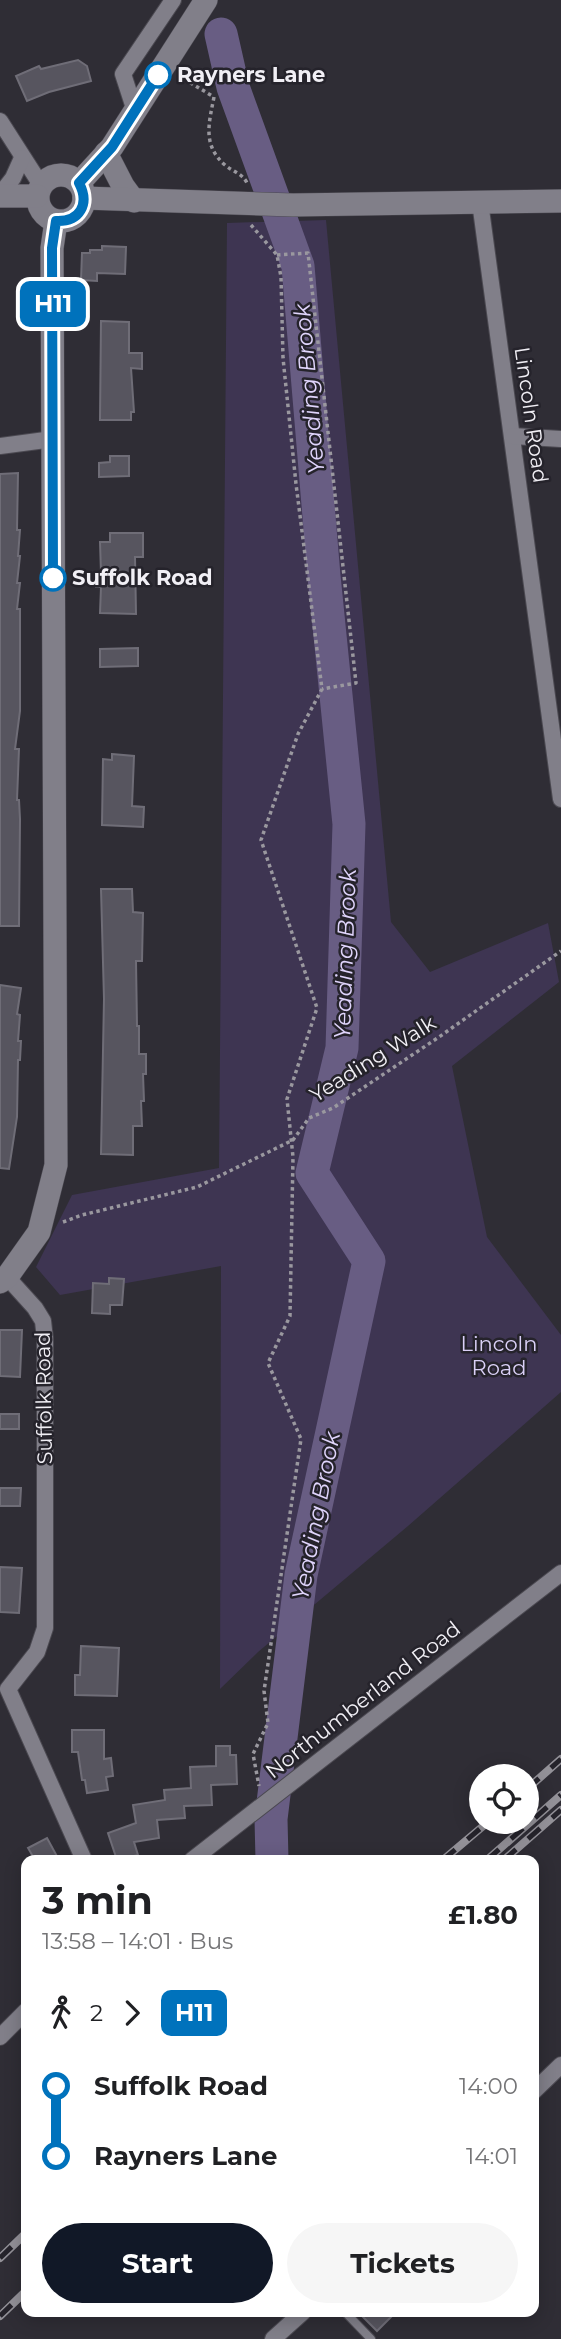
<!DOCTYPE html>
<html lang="en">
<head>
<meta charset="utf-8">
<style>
	:root { --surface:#fff; --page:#f6f6f6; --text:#202124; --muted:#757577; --accent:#111827 }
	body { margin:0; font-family:Montserrat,sans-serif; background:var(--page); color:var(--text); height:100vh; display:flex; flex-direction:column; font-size:26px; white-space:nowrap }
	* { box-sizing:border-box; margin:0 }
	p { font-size:23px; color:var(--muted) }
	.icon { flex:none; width:38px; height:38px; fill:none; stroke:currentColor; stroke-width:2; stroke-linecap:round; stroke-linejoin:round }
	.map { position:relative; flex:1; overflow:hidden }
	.panel { position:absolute; left:21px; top:1855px; width:518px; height:462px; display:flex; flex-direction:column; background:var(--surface); border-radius:14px; box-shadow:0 4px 18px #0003 }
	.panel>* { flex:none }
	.badge { padding:0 14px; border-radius:10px; font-size:24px; line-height:46px }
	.tools { position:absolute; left:469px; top:1764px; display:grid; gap:14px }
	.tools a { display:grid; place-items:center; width:70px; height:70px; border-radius:50%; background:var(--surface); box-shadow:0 4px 18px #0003; font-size:35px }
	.map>.badge { position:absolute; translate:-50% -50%; box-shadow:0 0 0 4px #fff }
	.legs { display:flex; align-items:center; gap:10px; height:77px; padding:0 21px; font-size:23px }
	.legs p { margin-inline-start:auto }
	.head { display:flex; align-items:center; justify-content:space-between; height:119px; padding:0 21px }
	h1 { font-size:38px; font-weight:700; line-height:52px }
	.action { display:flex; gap:14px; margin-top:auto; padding:14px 21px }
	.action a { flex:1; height:80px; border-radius:42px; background:var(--accent); color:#fff; font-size:28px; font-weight:700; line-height:80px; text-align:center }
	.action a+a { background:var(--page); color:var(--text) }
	ul { padding:0 21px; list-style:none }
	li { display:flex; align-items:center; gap:24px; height:70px; font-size:26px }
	li i { display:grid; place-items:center; width:10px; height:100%; margin:0 9px; background:currentColor }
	li i::after { content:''; width:18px; height:18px; margin:-9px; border:5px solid; border-radius:50%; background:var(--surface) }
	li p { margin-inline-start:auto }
	li:first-child i { background:linear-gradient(#0000 50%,currentColor 0) }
	li:last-child i { background:linear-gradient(currentColor 50%,#0000 0) }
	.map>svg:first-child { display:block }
	.green { fill:#3e3552 }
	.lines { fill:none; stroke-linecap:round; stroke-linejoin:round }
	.river { stroke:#685d83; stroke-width:33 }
	.building { fill:#57555f; stroke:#6f6d77; stroke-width:2 }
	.lane-casing { stroke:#4b4951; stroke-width:10 }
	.street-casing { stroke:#4b4951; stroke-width:18 }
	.secondary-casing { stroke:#4b4951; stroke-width:24 }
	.path { stroke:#9a989f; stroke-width:3.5; stroke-dasharray:3.5 3.5; stroke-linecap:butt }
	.lane { stroke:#817f89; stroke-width:8 }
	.street { stroke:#817f89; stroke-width:16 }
	.secondary { stroke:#817f89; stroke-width:23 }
	.rail-casing { stroke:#939198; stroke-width:8 }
	.rail { stroke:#25232b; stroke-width:5; stroke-dasharray:16; stroke-linecap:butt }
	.line-1-casing { stroke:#fff; stroke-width:16 }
	.line-1 { stroke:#0072bc; stroke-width:10 }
	.stop-1-dot { fill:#fff; stroke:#0072bc; stroke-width:3.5 }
	.labels { text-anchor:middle; stroke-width:5; stroke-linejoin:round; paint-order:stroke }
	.stop-label { font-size:21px; font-weight:bold; fill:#f1eff5; stroke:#25232b; text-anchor:start }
	.street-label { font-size:21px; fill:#f1eff5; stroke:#25232b }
	.park-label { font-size:21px; fill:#dad0f7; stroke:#25232b }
	.water-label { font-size:23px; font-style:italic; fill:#e0d5fc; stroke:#25232b }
</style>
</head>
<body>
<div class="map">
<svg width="561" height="2339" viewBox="0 0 561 2339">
	<rect width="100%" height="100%" fill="#2f2d35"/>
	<path class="green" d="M 326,220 L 391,922 L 430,972 L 548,923 L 559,982 L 452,1066 L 487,1237 L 561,1335 L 561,1392 L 408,1526 L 258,1652 L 220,1689 L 221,1266 L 60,1295 L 36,1267 L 72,1195 L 219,1168 L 227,223 Z"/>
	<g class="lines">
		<path class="river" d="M 221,34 L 233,87 L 298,266 L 324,576 L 349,824 L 342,1048 L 312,1173 L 369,1261 L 301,1575 L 271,1819 L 272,1860"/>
	</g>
	<g class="building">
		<path d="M 78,60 L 87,66 L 91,81 L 49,92 L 27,101 L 16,76 L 39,66 L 41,69 Z"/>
		<path d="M 102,246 L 126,247 L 125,274 L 97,273 L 97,281 L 81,280 L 82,253 L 90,253 L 90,250 L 102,250 Z"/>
		<path d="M 101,321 L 129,322 L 129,353 L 142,353 L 142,369 L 131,368 L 134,412 L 131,412 L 131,420 L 100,420 Z"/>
		<path d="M 110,456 L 129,456 L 129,476 L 99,477 L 99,463 L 110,462 Z"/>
		<path d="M 18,473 L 17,530 L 20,530 L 18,556 L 20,556 L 17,583 L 20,583 L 17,609 L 20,609 L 20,711 L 15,749 L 19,749 L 17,800 L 19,800 L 20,819 L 19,926 L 0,926 L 0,474 Z"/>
		<path d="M 110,533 L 143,533 L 143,557 L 135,557 L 136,614 L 100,613 L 101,587 L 96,587 L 96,573 L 101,573 L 100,542 L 110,542 Z"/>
		<path d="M 138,648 L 138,666 L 100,667 L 100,649 Z"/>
		<path d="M 112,754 L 134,756 L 132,806 L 144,807 L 143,827 L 102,825 L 103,759 L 112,760 Z"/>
		<path d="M 101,889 L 132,889 L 133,912 L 143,913 L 142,961 L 136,961 L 137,1026 L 139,1026 L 139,1054 L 146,1054 L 146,1074 L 143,1074 L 144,1101 L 141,1101 L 142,1126 L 133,1126 L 133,1155 L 101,1154 L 104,999 Z"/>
		<path d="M 0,985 L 21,988 L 17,1014 L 20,1015 L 18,1041 L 21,1041 L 20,1060 L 18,1060 L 17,1117 L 9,1169 L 0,1168 Z"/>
		<path d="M 109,1278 L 124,1279 L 122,1305 L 110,1305 L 110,1314 L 92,1313 L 93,1283 L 109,1284 Z"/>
		<path d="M 0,1330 L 22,1330 L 20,1377 L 0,1376 Z"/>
		<rect x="0" y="1414" width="19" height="15"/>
		<path d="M 0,1488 L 21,1488 L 20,1506 L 0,1506 Z"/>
		<path d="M 0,1567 L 22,1568 L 19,1613 L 0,1612 Z"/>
		<path d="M 81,1646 L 119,1648 L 117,1696 L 75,1695 L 75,1675 L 80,1675 Z"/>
		<path d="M 72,1730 L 104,1730 L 104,1759 L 111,1758 L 113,1776 L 106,1777 L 108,1790 L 87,1793 L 85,1780 L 82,1780 L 78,1752 L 72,1752 Z"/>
		<path d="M 216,1746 L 230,1746 L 230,1755 L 236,1755 L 237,1784 L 211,1785 L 212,1805 L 184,1806 L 185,1818 L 157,1820 L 159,1838 L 134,1842 L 138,1855 L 117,1860 L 108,1833 L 136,1823 L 133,1805 L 165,1800 L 164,1790 L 191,1788 L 190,1767 L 216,1766 Z"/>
		<path d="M 47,1838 L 59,1860 L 35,1860 L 28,1848 Z"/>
		<path d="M 358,2312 L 396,2312 L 377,2331 Z"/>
	</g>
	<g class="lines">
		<defs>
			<path id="lane" d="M 345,2312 L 371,2339"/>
			<g id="street">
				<path d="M 135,111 L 123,74 L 173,0"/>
				<path d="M 0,121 L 41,185"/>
				<path d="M 0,195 L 13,178 L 22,158"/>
				<path d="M 480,202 L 561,799"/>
				<path d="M 513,436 L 561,439"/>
				<path d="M 0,446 L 53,439"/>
				<path d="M 7,1277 L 35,1308 L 43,1321 L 45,1339 L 45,1628 L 37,1652 L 8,1689 L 84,1860"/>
				<path d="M 192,1860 L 561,1573"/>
				<path d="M 0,2037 L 26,2011"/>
				<path d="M 534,2091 L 561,2065"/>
				<path d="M 273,2339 L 303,2312"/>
			</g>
			<g id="secondary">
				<path d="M 106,153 L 123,186 L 134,201"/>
				<circle cx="61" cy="198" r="23"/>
				<path d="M 79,183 L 112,147 L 206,0"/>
				<path d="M 0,196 L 37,196"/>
				<path d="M 84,198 L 293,205 L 561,201"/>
				<path d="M 0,1282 L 7,1277 L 39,1232 L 56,1165 L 52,248 L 56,221"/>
			</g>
		</defs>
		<use href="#lane" class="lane-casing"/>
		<use href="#street" class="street-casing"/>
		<use href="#secondary" class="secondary-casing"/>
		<g class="path">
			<path d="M 184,79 L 214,97 C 209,123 202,145 225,165 C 233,172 242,173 247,183"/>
			<path d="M 251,225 L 277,255 L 281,277 L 283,358 L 296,484 L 322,689 L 298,734 L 261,840 L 317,1008 L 287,1099 L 293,1157 L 290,1316 L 268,1363 L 301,1439 L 264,1691 L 268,1723 L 253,1754 L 259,1786"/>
			<path d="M 277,255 L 308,253 L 356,683 L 322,689"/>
			<path d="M 63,1222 L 82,1215 L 197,1187 L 293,1140 L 309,1118 L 333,1108 L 439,1037 L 561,951"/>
		</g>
		<use href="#lane" class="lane"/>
		<use href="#street" class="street"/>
		<use href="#secondary" class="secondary"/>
		<defs>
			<g id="rail">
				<path d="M 527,1789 L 561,1759"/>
				<path d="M 443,1860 L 488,1822"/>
				<path d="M 487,1860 L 561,1795"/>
				<path d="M 504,1860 L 561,1810"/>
				<path d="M 0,2258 L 26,2233"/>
				<path d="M 0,2316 L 26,2291"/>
			</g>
		</defs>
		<use href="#rail" class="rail-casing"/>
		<use href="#rail" class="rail"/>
	</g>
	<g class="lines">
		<defs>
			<path id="line-1" d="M 53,578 L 52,248 L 56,221 C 80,222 90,204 79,183 L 112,147 L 158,75"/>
		</defs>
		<use href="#line-1" class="line-1-casing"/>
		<use href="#line-1" class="line-1"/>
	</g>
	<g class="stop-1-dot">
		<circle cx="158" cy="75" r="12"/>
		<circle cx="53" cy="578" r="12"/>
	</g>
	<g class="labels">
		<g class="stop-label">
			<text x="177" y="82">Rayners Lane</text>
			<text x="72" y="585">Suffolk Road</text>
		</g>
		<g class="street-label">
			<text transform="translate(531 415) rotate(82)" y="7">Lincoln Road</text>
			<text transform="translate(373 1059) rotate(-32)" y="7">Yeading Walk</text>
			<text transform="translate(44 1398) rotate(-91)" y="7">Suffolk Road</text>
			<text transform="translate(363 1700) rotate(-38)" y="7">Northumberland Road</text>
		</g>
		<g class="park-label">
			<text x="499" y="1351">Lincoln<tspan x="499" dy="24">Road</tspan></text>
		</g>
		<g class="water-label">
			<text transform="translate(309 389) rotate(-95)" y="8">Yeading Brook</text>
			<text transform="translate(345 954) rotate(-88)" y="8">Yeading Brook</text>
			<text transform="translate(316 1516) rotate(-79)" y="8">Yeading Brook</text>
		</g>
	</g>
</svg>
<div class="tools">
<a><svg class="icon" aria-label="locate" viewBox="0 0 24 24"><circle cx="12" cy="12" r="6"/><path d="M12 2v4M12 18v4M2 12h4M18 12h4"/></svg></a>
</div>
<b class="badge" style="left:53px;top:304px;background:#0072bc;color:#fff">H11</b>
<section class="panel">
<div class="head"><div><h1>3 min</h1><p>13:58 – 14:01 · Bus</p></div><b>£1.80</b></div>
<div class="legs"><svg class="icon" aria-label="walk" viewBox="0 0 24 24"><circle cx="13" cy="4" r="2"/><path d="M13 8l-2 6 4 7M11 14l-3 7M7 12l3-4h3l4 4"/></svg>2<svg class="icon" aria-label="forward" viewBox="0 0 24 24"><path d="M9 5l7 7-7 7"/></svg><b class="badge" style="background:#0072bc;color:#fff">H11</b></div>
<ul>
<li><i style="color:#0072bc"></i><b>Suffolk Road</b><p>14:00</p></li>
<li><i style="color:#0072bc"></i><b>Rayners Lane</b><p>14:01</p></li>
</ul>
<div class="action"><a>Start</a><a>Tickets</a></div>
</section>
</div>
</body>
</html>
